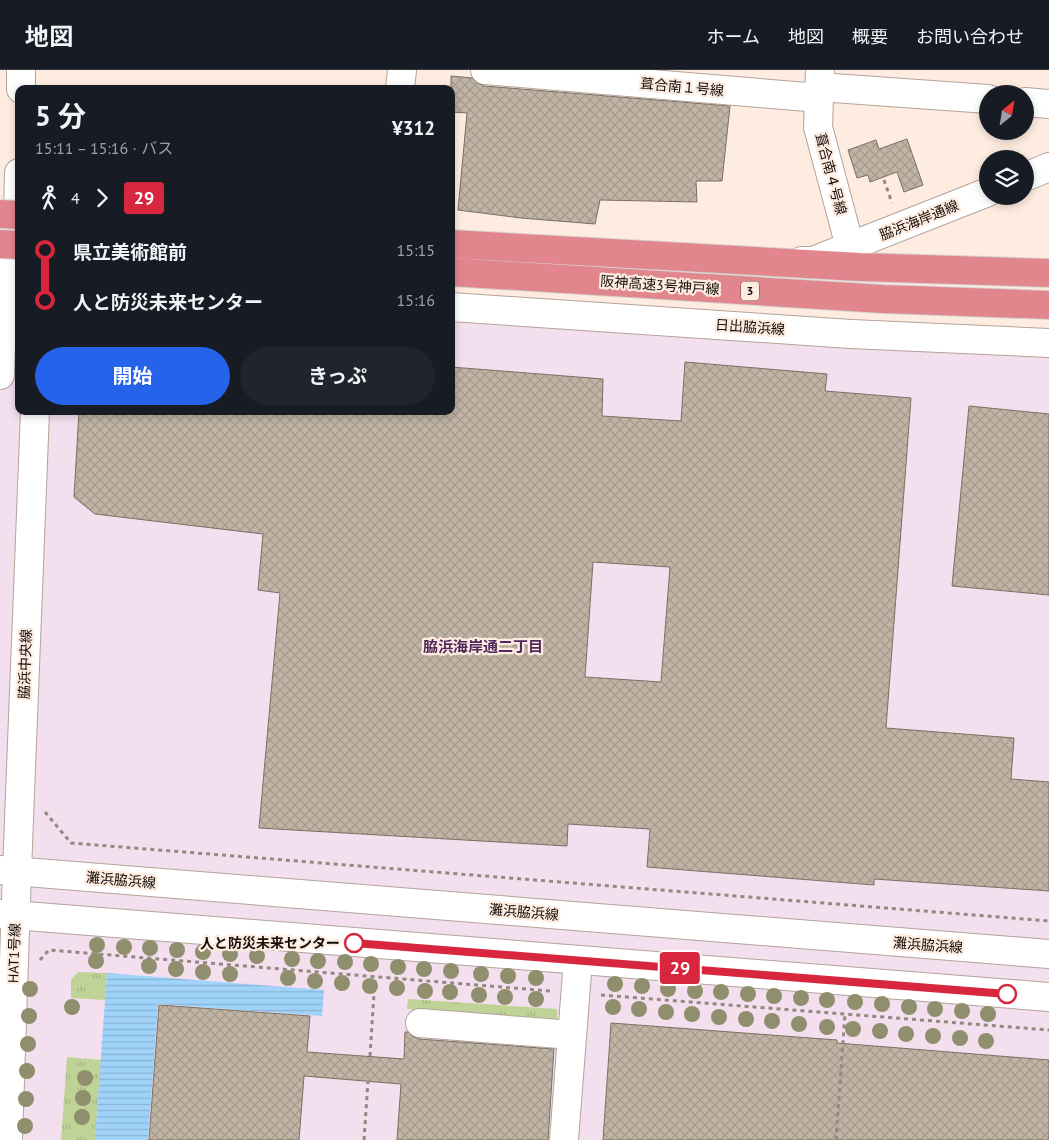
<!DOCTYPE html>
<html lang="ja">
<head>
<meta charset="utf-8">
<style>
	:root { --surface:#171b24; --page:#20242c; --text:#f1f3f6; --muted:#9ea1a6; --line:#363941; --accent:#2563eb }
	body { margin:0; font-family:"PT Sans","Noto Sans JP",sans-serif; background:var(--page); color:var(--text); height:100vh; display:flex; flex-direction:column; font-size:19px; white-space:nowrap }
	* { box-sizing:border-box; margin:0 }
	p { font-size:16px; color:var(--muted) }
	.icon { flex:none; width:28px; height:28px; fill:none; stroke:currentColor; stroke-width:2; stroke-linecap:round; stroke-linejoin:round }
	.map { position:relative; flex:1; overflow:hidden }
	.drawer { position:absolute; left:15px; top:15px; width:440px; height:330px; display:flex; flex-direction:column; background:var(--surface); border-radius:10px; box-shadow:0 2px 8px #0003 }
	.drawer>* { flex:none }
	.badge { padding:0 10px; border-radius:4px; font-size:18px; line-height:32px }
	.needle { width:32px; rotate:30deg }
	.controls { position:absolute; left:979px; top:15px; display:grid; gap:10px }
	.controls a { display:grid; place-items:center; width:55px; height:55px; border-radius:50%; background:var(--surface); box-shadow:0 2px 8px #0003; font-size:25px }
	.map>.badge { position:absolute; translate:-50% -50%; box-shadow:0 0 0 2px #fff }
	.legs { display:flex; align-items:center; gap:8px; height:55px; padding:0 20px; font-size:16px }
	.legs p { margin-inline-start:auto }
	.summary { display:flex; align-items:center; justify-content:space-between; height:85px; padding:0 20px }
	h1 { font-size:28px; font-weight:700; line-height:38px }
	.cta { display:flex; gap:10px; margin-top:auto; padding:10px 20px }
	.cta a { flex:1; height:58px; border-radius:30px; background:var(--accent); color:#fff; font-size:20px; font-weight:700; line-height:58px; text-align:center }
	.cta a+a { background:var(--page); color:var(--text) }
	ul { padding:0 20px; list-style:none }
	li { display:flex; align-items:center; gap:18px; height:50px; font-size:19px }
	li i { display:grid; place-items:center; width:8px; height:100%; margin:0 6px; background:currentColor }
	li i::after { content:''; width:12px; height:12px; margin:-6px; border:4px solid; border-radius:50%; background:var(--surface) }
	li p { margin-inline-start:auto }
	li:first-child i { background:linear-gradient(#0000 50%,currentColor 0) }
	li:last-child i { background:linear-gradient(currentColor 50%,#0000 0) }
	header { display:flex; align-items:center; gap:30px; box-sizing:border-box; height:70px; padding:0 25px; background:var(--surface); border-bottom:1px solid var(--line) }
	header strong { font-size:24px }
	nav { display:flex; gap:28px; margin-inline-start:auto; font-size:18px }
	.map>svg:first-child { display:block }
	.commercial { fill:#f3dfee }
	.grass { fill:url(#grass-tufts) }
	.water { fill:url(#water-rules) }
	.building { fill:url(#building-cross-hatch); stroke:#7a6f62; fill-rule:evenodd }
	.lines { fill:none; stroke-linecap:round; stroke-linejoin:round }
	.minor-casing { stroke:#b4a399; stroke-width:30 }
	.highway-casing { stroke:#d5d4d3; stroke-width:30 }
	.path { stroke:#94887f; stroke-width:3; stroke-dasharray:4 4; stroke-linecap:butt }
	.minor { stroke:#fff; stroke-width:28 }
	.highway { stroke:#e2868e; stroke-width:28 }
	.highway-bridge-casing { stroke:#d5d4d3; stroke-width:30; stroke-linecap:butt }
	.highway-bridge { stroke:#e2868e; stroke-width:28 }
	.tree { fill:#8f8e6d }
	.line-1-casing { stroke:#fff; stroke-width:11 }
	.line-1 { stroke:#d7263d; stroke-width:8 }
	.stop-1-dot { fill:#fff; stroke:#d7263d; stroke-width:2.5 }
	.labels { text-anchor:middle; stroke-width:4.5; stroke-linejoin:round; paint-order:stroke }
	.shield { fill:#feece0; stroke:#5a514a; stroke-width:1 }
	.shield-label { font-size:12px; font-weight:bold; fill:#130e0a }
	.street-label { font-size:14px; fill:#130e0a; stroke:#feece0 }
	.stop-label { font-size:14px; font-weight:bold; fill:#130e0a; stroke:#feece0; text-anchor:end }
	.neighbourhood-label { font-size:15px; font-weight:bold; fill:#52285c; stroke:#feece0 }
</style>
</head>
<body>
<header>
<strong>地図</strong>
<nav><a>ホーム</a><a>地図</a><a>概要</a><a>お問い合わせ</a></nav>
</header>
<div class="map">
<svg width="1049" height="1070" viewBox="0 0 1049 1070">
	<defs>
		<pattern id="grass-tufts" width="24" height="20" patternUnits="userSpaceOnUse" patternTransform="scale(1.25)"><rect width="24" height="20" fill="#bfd397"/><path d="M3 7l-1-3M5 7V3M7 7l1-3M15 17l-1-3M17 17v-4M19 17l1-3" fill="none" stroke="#a3b481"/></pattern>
		<pattern id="water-rules" width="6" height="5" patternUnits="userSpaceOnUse" patternTransform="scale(1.25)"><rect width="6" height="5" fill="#a0d3f9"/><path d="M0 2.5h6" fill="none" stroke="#89b4d4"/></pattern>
		<pattern id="building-cross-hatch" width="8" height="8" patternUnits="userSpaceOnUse" patternTransform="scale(1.25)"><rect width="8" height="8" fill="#c0b4a5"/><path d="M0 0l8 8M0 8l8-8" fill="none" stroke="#a49a8d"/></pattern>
	</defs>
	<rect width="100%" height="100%" fill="#feece0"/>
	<path class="commercial" d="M 0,212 L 19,213 L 19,341 L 451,341 L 451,237 L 1049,273 L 1049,1070 L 0,1070 Z"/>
	<g class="grass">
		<path d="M 78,902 L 107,903 L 105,930 L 71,928 L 71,910 Z"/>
		<path d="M 408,929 L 557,939 L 557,952 L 407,939 Z"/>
		<path d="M 67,987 L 101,990 L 95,1070 L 61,1070 Z"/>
	</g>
	<path class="water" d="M 107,903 L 324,920 L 322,946 L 158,934 L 148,1070 L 95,1070 Z"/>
	<g class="building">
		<path d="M 451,6 L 472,8 L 477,13 L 484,16 L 730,36 L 722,111 L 696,111 L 697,132 L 600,130 L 595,154 L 521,148 L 458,140 L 467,43 L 451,42 Z"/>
		<path d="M 907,69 L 923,115 L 904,122 L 897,102 L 870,112 L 868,105 L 857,108 L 848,80 L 876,70 L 879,79 Z"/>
		<path d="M 685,292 L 827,304 L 825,321 L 911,328 L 886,658 L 1014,668 L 1011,709 L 1049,712 L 1049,821 L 874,809 L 874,815 L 647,797 L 650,759 L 568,754 L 567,776 L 259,758 L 280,523 L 258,520 L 263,464 L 95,444 L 74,427 L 79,341 L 451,341 L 451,297 L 603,309 L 602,346 L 681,351 ZM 593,492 L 670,497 L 661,612 L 585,607 Z"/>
		<path d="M 969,336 L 1049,344 L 1049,525 L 952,516 Z"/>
		<path d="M 159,935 L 310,946 L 307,982 L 404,989 L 405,962 L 408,962 L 412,966 L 419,969 L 554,979 L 548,1070 L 397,1070 L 401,1014 L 304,1006 L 299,1070 L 149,1070 Z"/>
		<path d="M 611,953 L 837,970 L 837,973 L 1049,990 L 1049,1070 L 603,1070 Z"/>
	</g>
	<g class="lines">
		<defs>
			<g id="minor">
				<path d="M 485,0 L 819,28"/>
				<path d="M 820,0 L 818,57 L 850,177"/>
				<path d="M 819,17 L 988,29"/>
				<path d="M 21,19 L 21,0"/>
				<path d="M 400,19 L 402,0"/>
				<path d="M 1025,32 L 1049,34"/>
				<path d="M 1025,107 L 1049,97"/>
				<path d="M 802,191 L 813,191 L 988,122"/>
				<path d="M 451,237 L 851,264 L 1049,273"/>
				<path d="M 0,305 L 3,212 L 18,141 L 19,103"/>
				<path d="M 0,800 L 1049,884"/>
				<path d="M 0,844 L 1049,927"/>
				<path d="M 420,953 L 572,965"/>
				<path d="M 8,1070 L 17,801 L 35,341"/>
				<path d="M 564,1070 L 578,890"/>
			</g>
			<g id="highway">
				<path d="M 451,174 L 860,197 L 1049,203"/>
				<path d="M 451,202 L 883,229 L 1049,235"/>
			</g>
		</defs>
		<use href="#minor" class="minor-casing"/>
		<use href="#highway" class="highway-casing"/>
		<g class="path">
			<path d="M 884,110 L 892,133"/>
			<path d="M 45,742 L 71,773 L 1049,851"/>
			<path d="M 40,890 L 49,880 L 550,921"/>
			<path d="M 601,925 L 1049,960"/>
			<path d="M 370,986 L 375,908"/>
			<path d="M 364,1070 L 368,1011"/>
			<path d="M 836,1070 L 845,944"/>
		</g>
		<use href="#minor" class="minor"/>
		<use href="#highway" class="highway"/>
		<defs>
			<g id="highway-bridge">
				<path d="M 0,144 L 19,145"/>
				<path d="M 0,174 L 19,175"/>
			</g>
		</defs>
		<use href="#highway-bridge" class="highway-bridge-casing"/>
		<use href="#highway-bridge" class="highway-bridge"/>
	</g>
	<g class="tree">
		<circle cx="97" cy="875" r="8"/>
		<circle cx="124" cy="877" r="8"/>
		<circle cx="150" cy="878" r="8"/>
		<circle cx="177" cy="880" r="8"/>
		<circle cx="203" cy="882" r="8"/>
		<circle cx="230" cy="884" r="8"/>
		<circle cx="257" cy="886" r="8"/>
		<circle cx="292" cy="889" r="8"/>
		<circle cx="96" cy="891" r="8"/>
		<circle cx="318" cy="891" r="8"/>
		<circle cx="345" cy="892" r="8"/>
		<circle cx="371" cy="894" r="8"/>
		<circle cx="149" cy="896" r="8"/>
		<circle cx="398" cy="897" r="8"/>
		<circle cx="176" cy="899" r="8"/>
		<circle cx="424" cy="899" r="8"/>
		<circle cx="451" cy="901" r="8"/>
		<circle cx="203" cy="902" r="8"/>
		<circle cx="230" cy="904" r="8"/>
		<circle cx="481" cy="904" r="8"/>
		<circle cx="508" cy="906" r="8"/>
		<circle cx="288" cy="908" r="8"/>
		<circle cx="536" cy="908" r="8"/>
		<circle cx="315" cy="911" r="8"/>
		<circle cx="342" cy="913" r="8"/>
		<circle cx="615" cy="914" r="8"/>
		<circle cx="370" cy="916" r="8"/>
		<circle cx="642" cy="916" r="8"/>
		<circle cx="397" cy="918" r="8"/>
		<circle cx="30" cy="919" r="8"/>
		<circle cx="668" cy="919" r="8"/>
		<circle cx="425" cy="921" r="8"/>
		<circle cx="695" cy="921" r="8"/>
		<circle cx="450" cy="922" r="8"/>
		<circle cx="721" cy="922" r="8"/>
		<circle cx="748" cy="924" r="8"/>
		<circle cx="479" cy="925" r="8"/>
		<circle cx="774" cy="926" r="8"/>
		<circle cx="505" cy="927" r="8"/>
		<circle cx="801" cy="928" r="8"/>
		<circle cx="536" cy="929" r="8"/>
		<circle cx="827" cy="930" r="8"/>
		<circle cx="855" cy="932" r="8"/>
		<circle cx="882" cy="934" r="8"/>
		<circle cx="72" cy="937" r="8"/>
		<circle cx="613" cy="937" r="8"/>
		<circle cx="909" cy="937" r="8"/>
		<circle cx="639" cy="939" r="8"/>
		<circle cx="935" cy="939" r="8"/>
		<circle cx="962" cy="941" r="8"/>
		<circle cx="666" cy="942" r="8"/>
		<circle cx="692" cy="944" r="8"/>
		<circle cx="988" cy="944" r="8"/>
		<circle cx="29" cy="946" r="8"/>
		<circle cx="719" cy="947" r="8"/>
		<circle cx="746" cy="949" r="8"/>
		<circle cx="772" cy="951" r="8"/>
		<circle cx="799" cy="954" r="8"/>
		<circle cx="827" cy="957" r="8"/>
		<circle cx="853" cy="959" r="8"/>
		<circle cx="880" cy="961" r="8"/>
		<circle cx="906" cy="964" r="8"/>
		<circle cx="933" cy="966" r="8"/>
		<circle cx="960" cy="968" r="8"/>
		<circle cx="986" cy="971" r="8"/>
		<circle cx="28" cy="974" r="8"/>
		<circle cx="27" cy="1001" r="8"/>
		<circle cx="85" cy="1008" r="8"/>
		<circle cx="83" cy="1028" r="8"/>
		<circle cx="26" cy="1029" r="8"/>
		<circle cx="82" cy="1047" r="8"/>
		<circle cx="25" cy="1056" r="8"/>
	</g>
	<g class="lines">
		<defs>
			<path id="line-1" d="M 354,873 L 1007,924"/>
		</defs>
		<use href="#line-1" class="line-1-casing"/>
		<use href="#line-1" class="line-1"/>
	</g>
	<g class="stop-1-dot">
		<circle cx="354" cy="873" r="9"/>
		<circle cx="1007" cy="924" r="9"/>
	</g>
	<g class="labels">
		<rect class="shield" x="741" y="211.5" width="18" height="19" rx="4"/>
		<g class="shield-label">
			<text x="750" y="225">3</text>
		</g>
		<g class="street-label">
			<text transform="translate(682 17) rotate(5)" y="5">葺合南１号線</text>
			<text transform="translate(831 104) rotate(75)" y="5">葺合南４号線</text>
			<text transform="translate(919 150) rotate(-22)" y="5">脇浜海岸通線</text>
			<text transform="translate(660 215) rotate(4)" y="5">阪神高速3号神戸線</text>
			<text transform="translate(750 257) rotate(4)" y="5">日出脇浜線</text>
			<text transform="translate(25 594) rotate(-88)" y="5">脇浜中央線</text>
			<text transform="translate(121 810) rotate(5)" y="5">灘浜脇浜線</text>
			<text transform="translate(524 842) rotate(5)" y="5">灘浜脇浜線</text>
			<text transform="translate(928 875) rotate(4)" y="5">灘浜脇浜線</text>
			<text transform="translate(14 883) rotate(-88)" y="5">HAT1号線</text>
		</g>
		<g class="stop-label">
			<text x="340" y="878">人と防災未来センター</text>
		</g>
		<g class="neighbourhood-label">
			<text x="483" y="582">脇浜海岸通二丁目</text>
		</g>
	</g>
</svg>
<div class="controls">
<a><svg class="needle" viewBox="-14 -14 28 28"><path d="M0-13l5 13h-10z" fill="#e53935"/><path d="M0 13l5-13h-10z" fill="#9ea1a6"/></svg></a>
<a><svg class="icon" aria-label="layers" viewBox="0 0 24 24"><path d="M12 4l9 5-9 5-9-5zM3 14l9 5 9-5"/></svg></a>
</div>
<b class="badge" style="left:680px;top:898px;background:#d7263d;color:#fff">29</b>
<section class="drawer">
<div class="summary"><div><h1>5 分</h1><p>15:11 – 15:16 · バス</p></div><b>¥312</b></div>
<div class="legs"><svg class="icon" aria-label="walk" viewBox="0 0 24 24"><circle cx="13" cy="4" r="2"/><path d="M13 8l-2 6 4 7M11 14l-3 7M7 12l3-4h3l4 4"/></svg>4<svg class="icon" aria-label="forward" viewBox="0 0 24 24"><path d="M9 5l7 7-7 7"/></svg><b class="badge" style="background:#d7263d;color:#fff">29</b></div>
<ul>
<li><i style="color:#d7263d"></i><b>県立美術館前</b><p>15:15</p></li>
<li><i style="color:#d7263d"></i><b>人と防災未来センター</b><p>15:16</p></li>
</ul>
<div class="cta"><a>開始</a><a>きっぷ</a></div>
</section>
</div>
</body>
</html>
